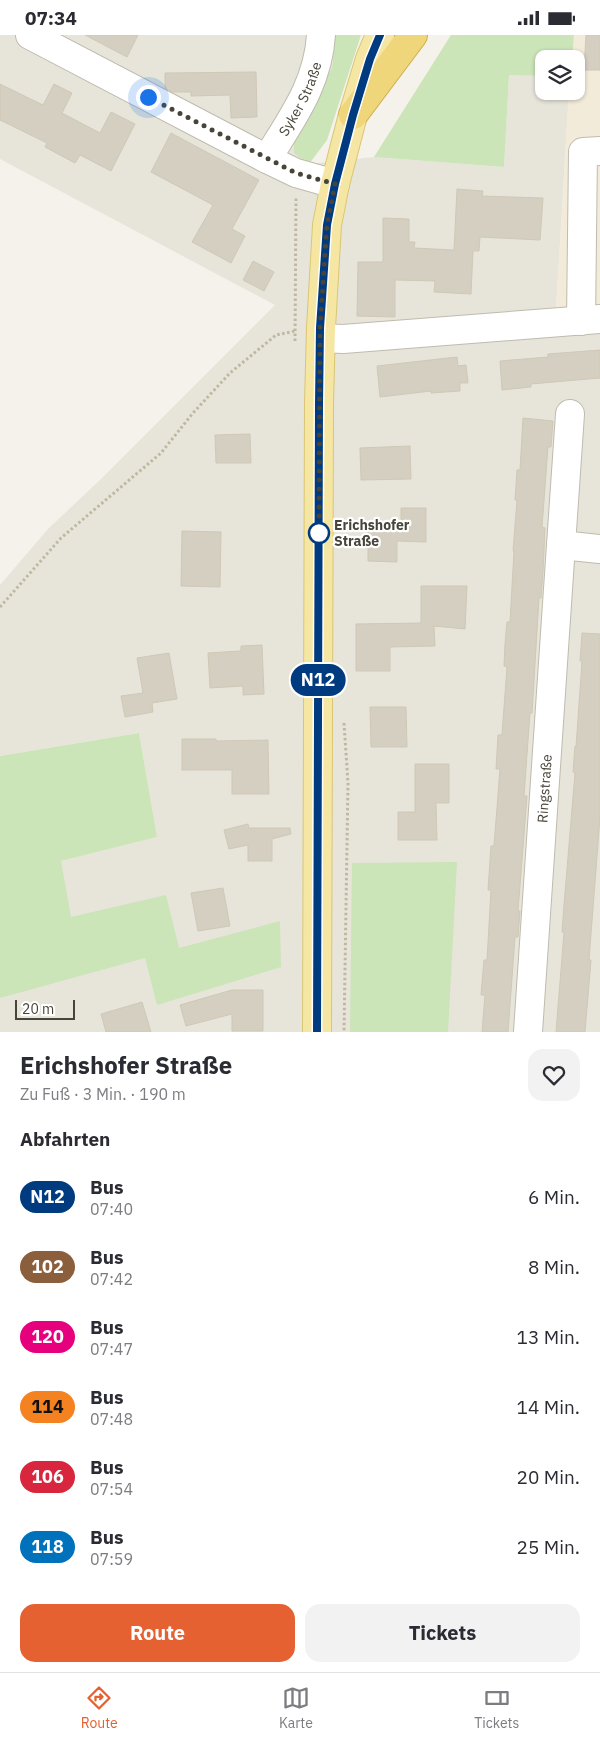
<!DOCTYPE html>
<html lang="de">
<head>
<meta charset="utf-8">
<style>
	:root { --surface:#fff; --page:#f2f2f3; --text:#2b2b33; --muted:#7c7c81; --line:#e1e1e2; --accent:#e56131 }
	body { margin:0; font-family:"IBM Plex Sans",sans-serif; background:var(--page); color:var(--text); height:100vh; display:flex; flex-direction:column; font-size:19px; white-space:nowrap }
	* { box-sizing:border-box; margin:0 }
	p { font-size:16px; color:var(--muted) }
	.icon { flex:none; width:28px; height:28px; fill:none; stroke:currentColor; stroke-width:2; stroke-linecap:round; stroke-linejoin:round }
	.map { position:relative; height:997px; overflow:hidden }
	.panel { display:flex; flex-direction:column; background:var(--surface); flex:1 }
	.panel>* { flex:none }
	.badge { padding:0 10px; border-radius:16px; font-size:18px; line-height:32px }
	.buttons { position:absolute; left:535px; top:15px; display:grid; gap:10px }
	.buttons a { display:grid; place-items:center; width:50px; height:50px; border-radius:10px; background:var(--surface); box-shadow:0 1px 4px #0004; font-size:25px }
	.scale { position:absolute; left:15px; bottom:12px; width:60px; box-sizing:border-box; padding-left:5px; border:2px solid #474439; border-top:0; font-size:14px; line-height:18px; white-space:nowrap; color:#474439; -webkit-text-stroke:4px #fff; paint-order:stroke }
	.you { position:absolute; width:25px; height:25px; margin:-12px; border:4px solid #fff; border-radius:50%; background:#1a73e8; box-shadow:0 0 0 8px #1a73e833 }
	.map>.badge { position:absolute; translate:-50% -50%; box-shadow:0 0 0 2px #fff }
	h2 { padding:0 20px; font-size:19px; line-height:45px }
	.round { display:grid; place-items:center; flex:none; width:52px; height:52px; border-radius:15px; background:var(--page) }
	.head { display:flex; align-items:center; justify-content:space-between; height:85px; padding:0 20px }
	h1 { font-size:24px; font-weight:800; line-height:38px }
	.cta { display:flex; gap:10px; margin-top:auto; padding:10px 20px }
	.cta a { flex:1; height:58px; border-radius:15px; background:var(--accent); color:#fff; font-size:20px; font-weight:800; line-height:58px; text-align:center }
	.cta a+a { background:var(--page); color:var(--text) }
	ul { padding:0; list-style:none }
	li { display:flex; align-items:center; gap:15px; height:70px; padding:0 20px }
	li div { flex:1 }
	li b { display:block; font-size:19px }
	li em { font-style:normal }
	li .badge { min-width:55px; font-weight:700; text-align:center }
	.status { display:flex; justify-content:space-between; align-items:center; height:35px; padding:0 25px; background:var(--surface); direction:ltr }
	.status svg { height:14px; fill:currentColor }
	.dock { display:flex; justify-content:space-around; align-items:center; height:70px; border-top:1px solid var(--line); background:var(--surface); font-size:14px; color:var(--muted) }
	.dock a { display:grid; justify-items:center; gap:2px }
	.dock .active { color:var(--accent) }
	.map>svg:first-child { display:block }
	.residential { fill:#e7e5da }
	.commercial { fill:#f3ebd9 }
	.green { fill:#cbe4b8 }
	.building { fill:#d4cfc1; stroke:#cfc8b5 }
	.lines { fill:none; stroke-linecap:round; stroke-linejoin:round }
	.minor-casing { stroke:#bfbbae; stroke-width:30 }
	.major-casing { stroke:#d9c674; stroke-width:30 }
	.highway-casing { stroke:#cead4a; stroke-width:30 }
	.path { stroke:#bfb8a1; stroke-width:3; stroke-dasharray:2.5 2.5; stroke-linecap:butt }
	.minor { stroke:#fff; stroke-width:28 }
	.major { stroke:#f5e7a3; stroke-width:28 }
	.highway { stroke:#f0d67a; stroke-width:28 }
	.line-casing { stroke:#fff; stroke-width:11 }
	.line { stroke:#003b80; stroke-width:8 }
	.walk { stroke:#474439; stroke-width:5; stroke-dasharray:0 9 }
	.stop-dot { fill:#fff; stroke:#003b80; stroke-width:2.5 }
	.labels { text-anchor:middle; stroke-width:4.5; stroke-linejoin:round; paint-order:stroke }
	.street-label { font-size:14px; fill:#474439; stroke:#fff }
	.stop-label { font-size:14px; font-weight:bold; fill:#474439; stroke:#fff; text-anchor:start }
</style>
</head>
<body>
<div class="status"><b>07:34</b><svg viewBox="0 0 49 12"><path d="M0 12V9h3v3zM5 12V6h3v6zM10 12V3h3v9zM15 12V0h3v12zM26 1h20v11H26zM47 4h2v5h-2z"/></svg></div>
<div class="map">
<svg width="600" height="997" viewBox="0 0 600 997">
	<rect width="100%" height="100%" fill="#f4f2eb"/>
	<path class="residential" d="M 0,0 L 334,0 L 332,33 L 294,99 L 309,129 L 374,122 L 504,132 L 509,40 L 544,41 L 544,56 L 569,56 L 556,275 L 600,272 L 600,997 L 0,997 L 0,963 L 11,959 L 61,826 L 157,802 L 139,698 L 0,721 L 0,550 L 48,494 L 101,444 L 275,270 L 0,124 Z"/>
	<path class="commercial" d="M 574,0 L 600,0 L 600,272 L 556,276 L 569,56 L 576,56 L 576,24 L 572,24 Z"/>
	<g class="green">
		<path d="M 335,0 L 361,0 L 327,105 L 309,129 L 294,118 L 294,99 L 332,33 Z"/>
		<path d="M 451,0 L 574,0 L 572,24 L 544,24 L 544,41 L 509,40 L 504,132 L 374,122 Z"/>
		<path d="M 139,698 L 157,802 L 61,826 L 71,882 L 166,860 L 179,913 L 280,886 L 281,932 L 157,970 L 145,923 L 0,963 L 0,721 Z"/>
		<path d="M 457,827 L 448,997 L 350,997 L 352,828 Z"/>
	</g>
	<g class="building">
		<path d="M 85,0 L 138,0 L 127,22 Z"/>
		<path d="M 586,0 L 600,0 L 600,35 L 584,35 Z"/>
		<path d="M 256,37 L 257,82 L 231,83 L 230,60 L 191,61 L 191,57 L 172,57 L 165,53 L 165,38 Z"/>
		<path d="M 0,49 L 43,70 L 54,49 L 72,58 L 62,78 L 100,98 L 111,77 L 135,89 L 111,136 L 80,120 L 75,128 L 45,112 L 47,108 L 0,85 Z"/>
		<path d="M 171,98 L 259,145 L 232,194 L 245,201 L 231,228 L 192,207 L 213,170 L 151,137 Z"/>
		<path d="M 457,154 L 483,156 L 482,161 L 543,163 L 540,205 L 480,202 L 479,216 L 473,216 L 471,259 L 434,257 L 435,246 L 395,245 L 395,282 L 357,281 L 358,227 L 383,227 L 383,183 L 409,184 L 409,207 L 415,207 L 414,213 L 454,215 Z"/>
		<path d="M 253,226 L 274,237 L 264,256 L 243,245 Z"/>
		<path d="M 600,315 L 600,343 L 531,349 L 531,352 L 502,355 L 500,326 L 548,322 L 548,319 Z"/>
		<path d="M 457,322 L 458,331 L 466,330 L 468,348 L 460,348 L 460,356 L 431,358 L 431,356 L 380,362 L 377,331 Z"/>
		<path d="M 523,383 L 553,386 L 551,412 L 548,412 L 542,492 L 545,493 L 543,537 L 541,563 L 539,563 L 532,678 L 530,678 L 524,761 L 527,761 L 518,876 L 520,876 L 518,902 L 515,902 L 508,997 L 482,997 L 485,960 L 481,960 L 484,925 L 487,925 L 491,855 L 488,855 L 491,811 L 494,811 L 500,734 L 496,734 L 498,700 L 502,700 L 507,632 L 504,631 L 505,609 L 507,587 L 510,587 L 514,516 L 513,516 L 517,465 L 515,465 L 517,435 L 520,435 Z"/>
		<path d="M 250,399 L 251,428 L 216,428 L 215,400 Z"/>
		<path d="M 410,411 L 411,444 L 361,445 L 360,413 Z"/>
		<path d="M 401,473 L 426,473 L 426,507 L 397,506 L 397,527 L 368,526 L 368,491 L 401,491 Z"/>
		<path d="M 182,496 L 221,497 L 220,552 L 181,551 Z"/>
		<path d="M 421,551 L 467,551 L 465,594 L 434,591 L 435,611 L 390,612 L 390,636 L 356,636 L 356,589 L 421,588 Z"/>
		<path d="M 582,598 L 600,599 L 600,782 L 589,925 L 591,925 L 585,997 L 556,997 L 564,897 L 562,897 L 564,870 L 575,738 L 573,737 L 575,711 L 576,712 L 582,626 L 580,626 Z"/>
		<path d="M 262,610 L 264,659 L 243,660 L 243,651 L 210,653 L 208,618 L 241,616 L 241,611 Z"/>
		<path d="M 169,618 L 177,664 L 152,668 L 153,677 L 125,682 L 121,661 L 143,658 L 137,623 Z"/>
		<path d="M 370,672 L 406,672 L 407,712 L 371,712 Z"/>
		<path d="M 182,704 L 216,704 L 216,706 L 268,705 L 269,759 L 232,759 L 232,735 L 182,735 Z"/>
		<path d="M 415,729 L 449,729 L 449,768 L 436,768 L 437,805 L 398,805 L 398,777 L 415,777 Z"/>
		<path d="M 248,789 L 249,793 L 290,793 L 291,799 L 272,804 L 272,826 L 248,826 L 248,810 L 229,814 L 224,795 Z"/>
		<path d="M 223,853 L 230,891 L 198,896 L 191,858 Z"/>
		<path d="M 232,955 L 263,955 L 263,996 L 232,996 L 232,979 L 186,991 L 180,970 Z"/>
		<path d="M 142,967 L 151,997 L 106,997 L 101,979 Z"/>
	</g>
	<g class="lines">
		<defs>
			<g id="minor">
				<path d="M 30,0 L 267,124 L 296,138 L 335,149"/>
				<path id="s1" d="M 267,124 C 292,83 318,49 321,0"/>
				<path d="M 581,286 L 583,117 L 600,116"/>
				<path d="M 321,303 L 343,304 L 600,284"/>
				<path d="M 570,379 L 561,510 L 600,514"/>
				<path id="s2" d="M 528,997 L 561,510"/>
			</g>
			<path id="major" d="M 317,997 L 319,368 L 321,293 L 327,190 L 335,149 L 353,80 L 370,24 L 380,0"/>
			<path id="highway" d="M 353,80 L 413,0"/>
		</defs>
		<use href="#minor" class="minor-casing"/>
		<use href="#major" class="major-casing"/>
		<use href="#highway" class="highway-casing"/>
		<g class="path">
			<path d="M 295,306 L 296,162"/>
			<path d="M 0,572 L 61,503 L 161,418 L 193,378 L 230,338 L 276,300 L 295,296"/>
			<path d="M 344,688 L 348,748 L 344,997"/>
		</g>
		<use href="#minor" class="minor"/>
		<use href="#major" class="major"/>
		<use href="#highway" class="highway"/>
	</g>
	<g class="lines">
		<defs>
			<path id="line" d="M 317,997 L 319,368 L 320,293 L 327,190 L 335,149 L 353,80 L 370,24 L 380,0"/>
		</defs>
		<use href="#line" class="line-casing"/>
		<use href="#line" class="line"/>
		<path class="walk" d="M 148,62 L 296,138 L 335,149 L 327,190 L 320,293 L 319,500 L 319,498"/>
	</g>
	<circle class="stop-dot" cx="319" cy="498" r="10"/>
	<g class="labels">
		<g class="street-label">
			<text dy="5" stroke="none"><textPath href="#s1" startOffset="69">Syker Straße</textPath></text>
			<text dy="5" stroke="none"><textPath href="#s2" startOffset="244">Ringstraße</textPath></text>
		</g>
		<g class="stop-label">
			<text x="334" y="495">Erichshofer<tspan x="334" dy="16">Straße</tspan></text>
		</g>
	</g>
</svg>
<div class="buttons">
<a><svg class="icon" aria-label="layers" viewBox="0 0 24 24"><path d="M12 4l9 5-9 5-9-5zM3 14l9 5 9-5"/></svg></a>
</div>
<div class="scale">20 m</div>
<div class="you" style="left:148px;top:62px"></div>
<b class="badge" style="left:318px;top:645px;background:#003b80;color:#fff">N12</b>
</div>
<section class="panel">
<div class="head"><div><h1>Erichshofer Straße</h1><p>Zu Fuß · 3 Min. · 190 m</p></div><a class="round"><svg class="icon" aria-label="heart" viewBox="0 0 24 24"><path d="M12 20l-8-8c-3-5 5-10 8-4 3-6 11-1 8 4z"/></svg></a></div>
<h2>Abfahrten</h2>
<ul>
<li><span class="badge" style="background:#003b80;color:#fff">N12</span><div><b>Bus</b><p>07:40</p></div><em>6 Min.</em></li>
<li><span class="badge" style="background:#8b5e3c;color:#fff">102</span><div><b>Bus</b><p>07:42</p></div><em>8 Min.</em></li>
<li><span class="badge" style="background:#e6007e;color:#fff">120</span><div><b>Bus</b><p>07:47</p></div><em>13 Min.</em></li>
<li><span class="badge" style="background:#f58220;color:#111">114</span><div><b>Bus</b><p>07:48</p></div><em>14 Min.</em></li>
<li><span class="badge" style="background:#d7263d;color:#fff">106</span><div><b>Bus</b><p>07:54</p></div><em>20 Min.</em></li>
<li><span class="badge" style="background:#0072bc;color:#fff">118</span><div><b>Bus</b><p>07:59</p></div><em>25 Min.</em></li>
</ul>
<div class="cta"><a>Route</a><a>Tickets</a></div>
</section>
<nav class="dock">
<a class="active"><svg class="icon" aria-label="directions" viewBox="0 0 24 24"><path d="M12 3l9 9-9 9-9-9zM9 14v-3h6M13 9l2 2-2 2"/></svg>Route</a>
<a><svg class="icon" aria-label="map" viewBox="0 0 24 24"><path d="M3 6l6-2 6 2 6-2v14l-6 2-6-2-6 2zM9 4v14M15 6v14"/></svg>Karte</a>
<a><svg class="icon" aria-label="tickets" viewBox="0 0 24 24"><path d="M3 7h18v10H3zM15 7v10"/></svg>Tickets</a>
</nav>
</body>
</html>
